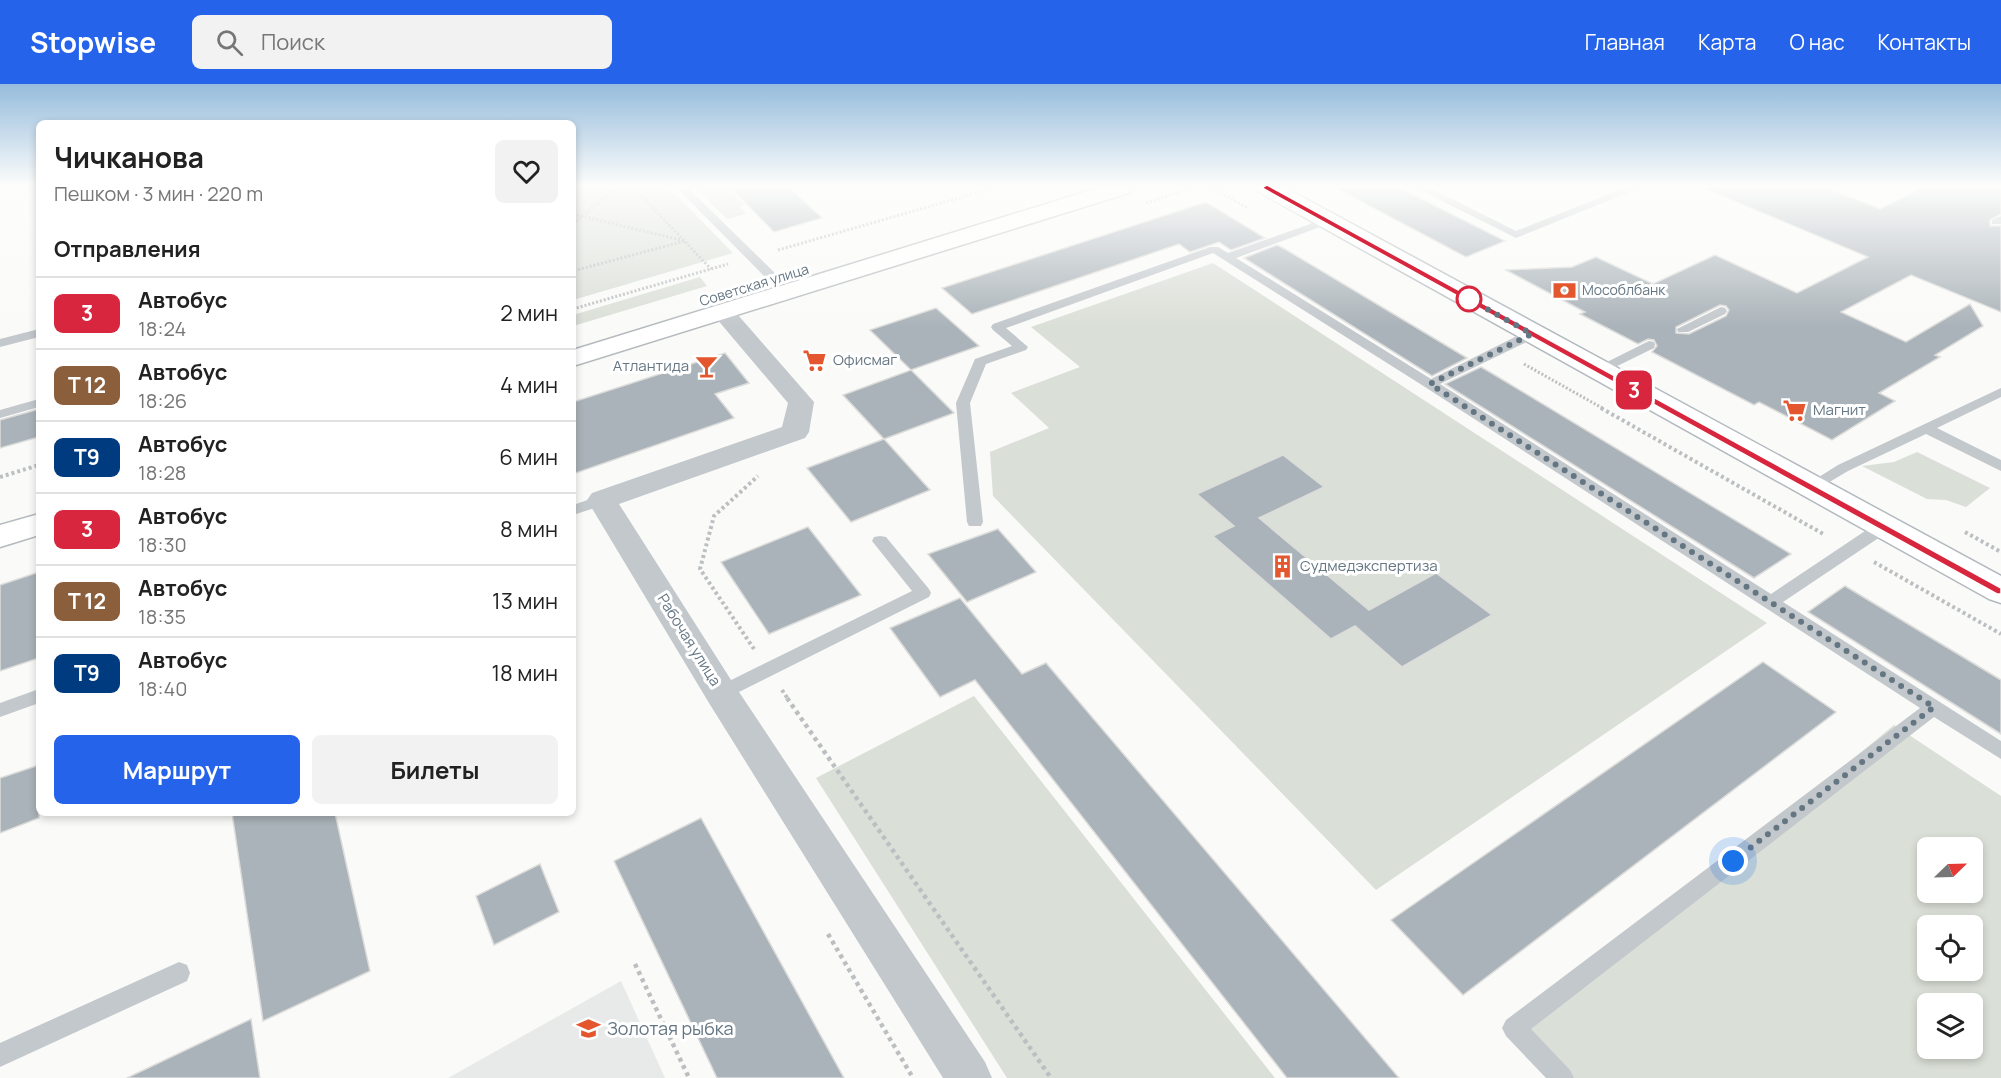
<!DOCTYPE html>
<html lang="ru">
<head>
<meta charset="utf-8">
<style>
	:root { --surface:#fff; --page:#f2f2f2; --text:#222; --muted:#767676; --line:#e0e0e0; --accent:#2563eb }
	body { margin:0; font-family:Manrope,sans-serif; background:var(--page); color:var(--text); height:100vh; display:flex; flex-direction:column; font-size:22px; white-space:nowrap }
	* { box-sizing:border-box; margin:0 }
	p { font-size:20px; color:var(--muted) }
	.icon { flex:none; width:33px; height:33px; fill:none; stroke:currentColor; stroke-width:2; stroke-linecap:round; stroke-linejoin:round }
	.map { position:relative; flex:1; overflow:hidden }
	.sheet { position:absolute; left:36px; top:36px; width:540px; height:696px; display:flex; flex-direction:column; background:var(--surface); border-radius:9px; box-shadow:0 3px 9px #0003 }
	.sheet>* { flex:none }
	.badge { padding:0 12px; border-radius:9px; font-size:21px; line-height:39px }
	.needle { width:39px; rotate:67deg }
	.controls { position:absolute; left:1917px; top:753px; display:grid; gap:12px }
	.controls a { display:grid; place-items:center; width:66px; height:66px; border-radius:9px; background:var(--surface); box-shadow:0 3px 9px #0003; font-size:30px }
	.you { position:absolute; width:30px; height:30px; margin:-15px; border:4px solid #fff; border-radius:50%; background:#1a73e8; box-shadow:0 0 0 9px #1a73e833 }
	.map>.badge { position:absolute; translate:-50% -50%; box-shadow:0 0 0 3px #fff }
	h2 { padding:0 18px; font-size:22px; line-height:54px }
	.round { display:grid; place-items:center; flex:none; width:63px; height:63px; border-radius:9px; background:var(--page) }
	.head { display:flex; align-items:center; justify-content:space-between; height:102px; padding:0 18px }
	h1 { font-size:28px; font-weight:700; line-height:45px }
	.cta { display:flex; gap:12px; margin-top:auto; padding:12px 18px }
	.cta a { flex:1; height:69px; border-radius:9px; background:var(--accent); color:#fff; font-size:24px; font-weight:700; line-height:69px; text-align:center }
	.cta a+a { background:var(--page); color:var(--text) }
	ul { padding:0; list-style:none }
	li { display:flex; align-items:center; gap:18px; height:72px; padding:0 18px; border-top:2px solid var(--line) }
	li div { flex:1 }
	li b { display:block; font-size:22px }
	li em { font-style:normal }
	li .badge { min-width:66px; font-weight:700; text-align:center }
	header { display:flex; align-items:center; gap:36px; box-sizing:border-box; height:84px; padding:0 30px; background:var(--accent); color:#fff }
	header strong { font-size:28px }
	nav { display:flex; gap:33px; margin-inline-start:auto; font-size:21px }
	.search { width:420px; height:54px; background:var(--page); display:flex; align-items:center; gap:15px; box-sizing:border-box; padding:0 21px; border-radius:9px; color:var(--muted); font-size:22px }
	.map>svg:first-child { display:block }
	.built { fill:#e8e9e9 }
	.green { fill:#dadfd7; fill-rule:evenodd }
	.building { fill:#aab3b9; stroke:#dcdcda; stroke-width:1.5; fill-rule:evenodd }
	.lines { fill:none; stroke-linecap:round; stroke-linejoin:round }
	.secondary-casing { stroke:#b3babf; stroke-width:3 }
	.primary-casing { stroke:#b5babe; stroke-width:3 }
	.path-far2 { stroke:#bbbfc2; stroke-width:3; stroke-dasharray:2 2; stroke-linecap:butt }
	.path-far1 { stroke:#bbbfc2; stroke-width:4; stroke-dasharray:3 3; stroke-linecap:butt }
	.path { stroke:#bbbfc2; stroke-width:4.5; stroke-dasharray:4 4; stroke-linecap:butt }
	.lane { fill:#c3c8cc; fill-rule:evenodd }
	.street { fill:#c3c8cc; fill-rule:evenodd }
	.secondary { fill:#fff; fill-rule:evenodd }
	.primary { fill:#fff; fill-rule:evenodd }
	.line { fill:#d7263d; stroke:#fff; stroke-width:1.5 }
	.walk { stroke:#657683; stroke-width:6; stroke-dasharray:0 10.8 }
	.stop-dot { fill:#fff; stroke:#d7263d; stroke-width:3 }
	.labels { text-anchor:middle; stroke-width:6; stroke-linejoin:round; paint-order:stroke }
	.far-street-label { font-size:14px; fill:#657683; stroke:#fff }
	.far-poi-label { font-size:14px; fill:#657683; stroke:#fff; text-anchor:start }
	.poi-label { font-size:15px; fill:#657683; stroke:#fff; text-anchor:start }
	.street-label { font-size:15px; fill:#657683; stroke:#fff }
	.near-poi-label { font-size:18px; fill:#657683; stroke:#fff; text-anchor:start }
</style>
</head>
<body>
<header>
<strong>Stopwise</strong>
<div class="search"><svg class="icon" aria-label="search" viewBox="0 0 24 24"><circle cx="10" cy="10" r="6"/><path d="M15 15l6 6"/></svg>Поиск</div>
<nav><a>Главная</a><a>Карта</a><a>О нас</a><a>Контакты</a></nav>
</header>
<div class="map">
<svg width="2001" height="994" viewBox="0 0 2001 994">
	<rect width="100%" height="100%" fill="#fafaf8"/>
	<path class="built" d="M 621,897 L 665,994 L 448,994 Z"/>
	<g class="green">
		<path d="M 573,103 L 668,103 L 733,169 L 573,216 Z"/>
		<path d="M 695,103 L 727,103 L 744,121 L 740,123 L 746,130 L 727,135 Z"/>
		<path d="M 1213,179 L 1767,539 L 1376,806 L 993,412 L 990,368 L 1049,344 L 1011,309 L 1080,283 L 1031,243 Z"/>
		<path d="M 700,193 L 707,202 L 573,242 L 573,231 Z"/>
		<path d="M 1917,368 L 1990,404 L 1966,423 L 1946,416 L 1927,415 L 1862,382 L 1894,378 Z"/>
		<path d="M 974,612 L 1275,994 L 1007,994 L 816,694 Z"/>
		<path d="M 1894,641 L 2001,712 L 2001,994 L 1570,994 L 1524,947 ZM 1928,764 L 1972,764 L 1972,808 L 1928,808 ZM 1928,842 L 1972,842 L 1972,886 L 1928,886 ZM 1928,920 L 1972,920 L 1972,964 L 1928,964 Z"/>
	</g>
	<g class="building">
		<path d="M 730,103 L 789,103 L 822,134 L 774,148 Z"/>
		<path d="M 1334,103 L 1398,103 L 1505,157 L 1466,173 Z"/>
		<path d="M 1701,103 L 1824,103 L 1880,125 L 1924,103 L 2001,103 L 2001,130 L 1990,136 L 1990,142 L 2001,142 L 2001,228 L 1911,191 L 1841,228 L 1906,258 L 1970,220 L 1983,242 L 1935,271 L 1940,273 L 1879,309 L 1895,317 L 1832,356 L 1759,318 L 1754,321 L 1652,268 L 1657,262 L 1654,256 L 1648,255 L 1638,260 L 1580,230 L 1585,228 L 1506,186 L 1572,183 L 1596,173 L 1653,200 L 1715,171 L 1797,209 L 1868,173 ZM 1720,221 L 1726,222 L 1729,226 L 1726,232 L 1689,250 L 1676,249 L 1676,243 Z"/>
		<path d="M 1206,118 L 1265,154 L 1231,166 L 1219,158 L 1190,168 L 1179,160 L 972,230 L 942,204 Z"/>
		<path d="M 1277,161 L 1285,165 L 1467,274 L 1432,292 L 1244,174 Z"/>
		<path d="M 936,224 L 979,262 L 911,286 L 870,246 Z"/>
		<path d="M 725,269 L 749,299 L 715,310 L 734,334 L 573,390 L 573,318 Z"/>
		<path d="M 1481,283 L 1493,290 L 1791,470 L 1754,494 L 1445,300 Z"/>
		<path d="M 911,286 L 954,329 L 884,355 L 843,311 Z"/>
		<path d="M 39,325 L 39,353 L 0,364 L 0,336 Z"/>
		<path d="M 884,355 L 930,406 L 851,438 L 807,384 Z"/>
		<path d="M 1283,371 L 1324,403 L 1259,434 L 1369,526 L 1436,489 L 1492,531 L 1402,583 L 1355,542 L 1331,555 L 1213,452 L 1234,442 L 1197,410 Z"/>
		<path d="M 808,443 L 861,511 L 769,550 L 721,478 Z"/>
		<path d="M 998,445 L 1036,488 L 967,518 L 928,470 Z"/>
		<path d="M 39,488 L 39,574 L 0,587 L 0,501 Z"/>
		<path d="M 1845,502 L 2001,596 L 2001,650 L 1808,528 Z"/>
		<path d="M 960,514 L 1022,590 L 1046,579 L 1399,994 L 1287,994 L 975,596 L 940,613 L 890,544 Z"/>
		<path d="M 1763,578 L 1836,628 L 1463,911 L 1391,836 Z"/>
		<path d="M 39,681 L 39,734 L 0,749 L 0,694 Z"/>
		<path d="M 232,729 L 335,729 L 370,887 L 263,937 Z"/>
		<path d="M 701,734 L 844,994 L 717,994 L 614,777 Z"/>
		<path d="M 540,780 L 559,828 L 494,861 L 476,812 Z"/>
		<path d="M 251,935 L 260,994 L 127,994 Z"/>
	</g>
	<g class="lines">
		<defs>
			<path id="secondary" d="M 1257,103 L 1284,103 L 2001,492 L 2001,519 L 1989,515 L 1259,108 Z"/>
			<g id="primary">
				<path d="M 1101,103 L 1134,103 L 1132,108 L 573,282 L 573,266 Z"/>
				<path d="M 39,430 L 39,451 L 0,463 L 0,441 Z"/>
			</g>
		</defs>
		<use href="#secondary" class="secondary-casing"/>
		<use href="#primary" class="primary-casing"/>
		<g class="path-far2">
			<path d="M 633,103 L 711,185"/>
			<path d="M 1210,103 L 1248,124"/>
			<path d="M 1146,119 L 1194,103"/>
			<path d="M 573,130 L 685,157 L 573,187"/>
			<path d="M 573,140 L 617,103"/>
			<path d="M 778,166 L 997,103"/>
			<path d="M 573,225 L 728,180"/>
			<path d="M 1524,280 L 1604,325"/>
		</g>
		<g class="path-far1">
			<path d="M 1601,324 L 1825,451"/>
			<path d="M 0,393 L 39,381"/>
			<path d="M 1965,448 L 2001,468"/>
			<path d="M 1874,478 L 2001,550"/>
			<path d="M 754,565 L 700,485 L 714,432 L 758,392"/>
			<path d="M 782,606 L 788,615"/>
		</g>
		<g class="path">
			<path d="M 787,614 L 1051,994"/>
			<path d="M 828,850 L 913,994"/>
			<path d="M 635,880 L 689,994"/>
		</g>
		<g class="lane">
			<path d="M 676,103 L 687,103 L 778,192 L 778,198 L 770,198 Z"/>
			<path d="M 1414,103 L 1428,103 L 1516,147 L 1627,103 L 1642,103 L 1516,154 Z"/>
			<path d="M 2001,132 L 2001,140 L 1992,140 L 1992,136 Z"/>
			<path d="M 1327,134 L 1333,137 L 1331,139 L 1236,174 L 1431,295 L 1527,247 L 1537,247 L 1538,250 L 1537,253 L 1440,300 L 1771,510 L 1877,439 L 1889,439 L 1891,443 L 1889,447 L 1783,518 L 2001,657 L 2001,675 L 1934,633 L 1531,945 L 1570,986 L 1574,994 L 1546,994 L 1506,952 L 1502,944 L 1506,936 L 1920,624 L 1425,303 L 1213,169 L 1006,244 L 1028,263 L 1026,266 L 986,280 L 970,319 L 983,438 L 981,442 L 969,442 L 967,438 L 956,319 L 975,275 L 1012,262 L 993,246 L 991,243 L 993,240 L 1210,163 L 1218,163 L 1228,169 Z"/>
			<path d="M 1721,223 L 1725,224 L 1727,227 L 1725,230 L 1688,248 L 1678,248 L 1677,245 Z"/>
			<path d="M 39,245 L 39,253 L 0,263 L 0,255 Z"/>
			<path d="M 1649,257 L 1654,258 L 1655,261 L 1654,264 L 1603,289 L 1593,289 L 1591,286 Z"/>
			<path d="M 2001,304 L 2001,313 L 1937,344 L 2001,376 L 2001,387 L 1926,350 L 1848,387 L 1816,406 L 1811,408 L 1803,403 L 1838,381 Z"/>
			<path d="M 39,315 L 39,323 L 0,334 L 0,326 Z"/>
			<path d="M 602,411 L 610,416 L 607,420 L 573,431 L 573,421 Z"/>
			<path d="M 880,452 L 886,453 L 929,505 L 931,509 L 929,513 L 727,614 L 721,616 L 715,614 L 712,609 L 715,604 L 912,507 L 872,457 L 874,453 Z"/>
			<path d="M 39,605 L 39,619 L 0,633 L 0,619 Z"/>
			<path d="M 179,878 L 187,881 L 190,889 L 187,897 L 0,983 L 0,959 Z"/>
		</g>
		<path class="street" d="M 723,221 L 731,223 L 814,318 L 809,348 L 805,354 L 619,420 L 733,599 L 985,978 L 992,994 L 943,994 L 709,619 L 587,416 L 592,409 L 782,343 L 788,319 L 711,228 L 715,223 Z"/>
		<use href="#secondary" class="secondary"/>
		<use href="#primary" class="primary"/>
	</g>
	<linearGradient id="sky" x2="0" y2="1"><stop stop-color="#96bcdc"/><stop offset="0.42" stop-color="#fdfdfc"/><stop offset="1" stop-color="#fdfdfc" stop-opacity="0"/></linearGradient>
	<rect width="2001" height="243" fill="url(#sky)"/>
	<path class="line" d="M 1267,101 L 2001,504 L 2001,510 L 1997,510 L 1264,105 L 1263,103 Z"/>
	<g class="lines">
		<path class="walk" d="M 1469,215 L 1532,250 L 1430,300 L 1934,623 L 1733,777"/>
	</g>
	<defs>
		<symbol id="bank-bare" viewBox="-9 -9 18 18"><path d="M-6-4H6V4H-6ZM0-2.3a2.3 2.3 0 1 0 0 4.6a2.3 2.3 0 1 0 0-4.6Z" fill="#e4572e" stroke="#fff" stroke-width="2.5" paint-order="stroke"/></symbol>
		<symbol id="supermarket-bare" viewBox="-9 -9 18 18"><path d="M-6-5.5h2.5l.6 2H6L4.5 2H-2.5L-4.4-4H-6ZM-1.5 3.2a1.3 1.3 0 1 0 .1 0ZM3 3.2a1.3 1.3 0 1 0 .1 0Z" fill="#e4572e" stroke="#fff" stroke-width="2.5" paint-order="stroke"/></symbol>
		<symbol id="bar-bare" viewBox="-9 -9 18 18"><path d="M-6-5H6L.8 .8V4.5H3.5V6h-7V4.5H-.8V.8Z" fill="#e4572e" stroke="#fff" stroke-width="2.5" paint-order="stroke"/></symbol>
		<symbol id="building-bare" viewBox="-9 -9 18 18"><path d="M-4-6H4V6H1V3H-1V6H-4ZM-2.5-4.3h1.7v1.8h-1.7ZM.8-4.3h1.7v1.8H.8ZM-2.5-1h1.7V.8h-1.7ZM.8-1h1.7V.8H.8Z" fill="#e4572e" stroke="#fff" stroke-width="2.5" paint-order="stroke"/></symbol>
		<symbol id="school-bare" viewBox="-9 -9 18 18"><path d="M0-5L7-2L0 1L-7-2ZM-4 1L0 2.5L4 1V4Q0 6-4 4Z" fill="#e4572e" stroke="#fff" stroke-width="2.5" paint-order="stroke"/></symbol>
	</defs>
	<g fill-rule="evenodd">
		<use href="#bank-bare" x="1548" y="190" width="33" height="33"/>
		<use href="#supermarket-bare" x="798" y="260" width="33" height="33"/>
		<use href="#bar-bare" x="690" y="266" width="33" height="33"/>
		<use href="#supermarket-bare" x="1778" y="310" width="33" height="33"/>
		<use href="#building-bare" x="1266" y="466" width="33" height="33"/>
		<use href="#school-bare" x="572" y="928" width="33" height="33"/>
	</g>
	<circle class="stop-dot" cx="1469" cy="215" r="12"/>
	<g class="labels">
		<g class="far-street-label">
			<text transform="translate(754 201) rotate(-17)" y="5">Советская улица</text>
		</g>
		<g class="far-poi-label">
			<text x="1582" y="211">Мособлбанк</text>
		</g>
		<g class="poi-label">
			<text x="833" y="281">Офисмаг</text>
			<text x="689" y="287" text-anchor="end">Атлантида</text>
			<text x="1813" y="331">Магнит</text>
			<text x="1300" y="487">Судмедэкспертиза</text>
		</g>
		<g class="street-label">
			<text transform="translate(689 556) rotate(58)" y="5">Рабочая улица</text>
		</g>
		<g class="near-poi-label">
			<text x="607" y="951">Золотая рыбка</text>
		</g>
	</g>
</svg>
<div class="controls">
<a><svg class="needle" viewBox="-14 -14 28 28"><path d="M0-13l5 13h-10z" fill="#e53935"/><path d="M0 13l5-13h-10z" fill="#767676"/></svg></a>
<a><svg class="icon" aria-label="locate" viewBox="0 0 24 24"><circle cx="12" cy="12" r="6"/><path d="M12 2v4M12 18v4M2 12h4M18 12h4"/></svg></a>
<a><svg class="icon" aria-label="layers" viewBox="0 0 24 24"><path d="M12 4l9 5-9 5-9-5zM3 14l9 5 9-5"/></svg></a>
</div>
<div class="you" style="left:1733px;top:777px"></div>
<b class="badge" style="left:1634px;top:306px;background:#d7263d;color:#fff">3</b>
<section class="sheet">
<div class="head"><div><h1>Чичканова</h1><p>Пешком · 3 мин · 220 m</p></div><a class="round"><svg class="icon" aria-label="heart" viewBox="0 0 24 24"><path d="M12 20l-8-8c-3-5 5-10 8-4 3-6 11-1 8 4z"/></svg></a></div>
<h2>Отправления</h2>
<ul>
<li><span class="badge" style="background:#d7263d;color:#fff">3</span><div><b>Автобус</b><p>18:24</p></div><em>2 мин</em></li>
<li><span class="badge" style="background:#8b5e3c;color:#fff">Т 12</span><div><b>Автобус</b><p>18:26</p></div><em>4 мин</em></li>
<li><span class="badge" style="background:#003b80;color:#fff">Т9</span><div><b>Автобус</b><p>18:28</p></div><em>6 мин</em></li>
<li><span class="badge" style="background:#d7263d;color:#fff">3</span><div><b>Автобус</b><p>18:30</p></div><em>8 мин</em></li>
<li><span class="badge" style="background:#8b5e3c;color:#fff">Т 12</span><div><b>Автобус</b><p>18:35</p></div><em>13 мин</em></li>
<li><span class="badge" style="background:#003b80;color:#fff">Т9</span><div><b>Автобус</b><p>18:40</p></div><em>18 мин</em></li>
</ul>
<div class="cta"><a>Маршрут</a><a>Билеты</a></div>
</section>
</div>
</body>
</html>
